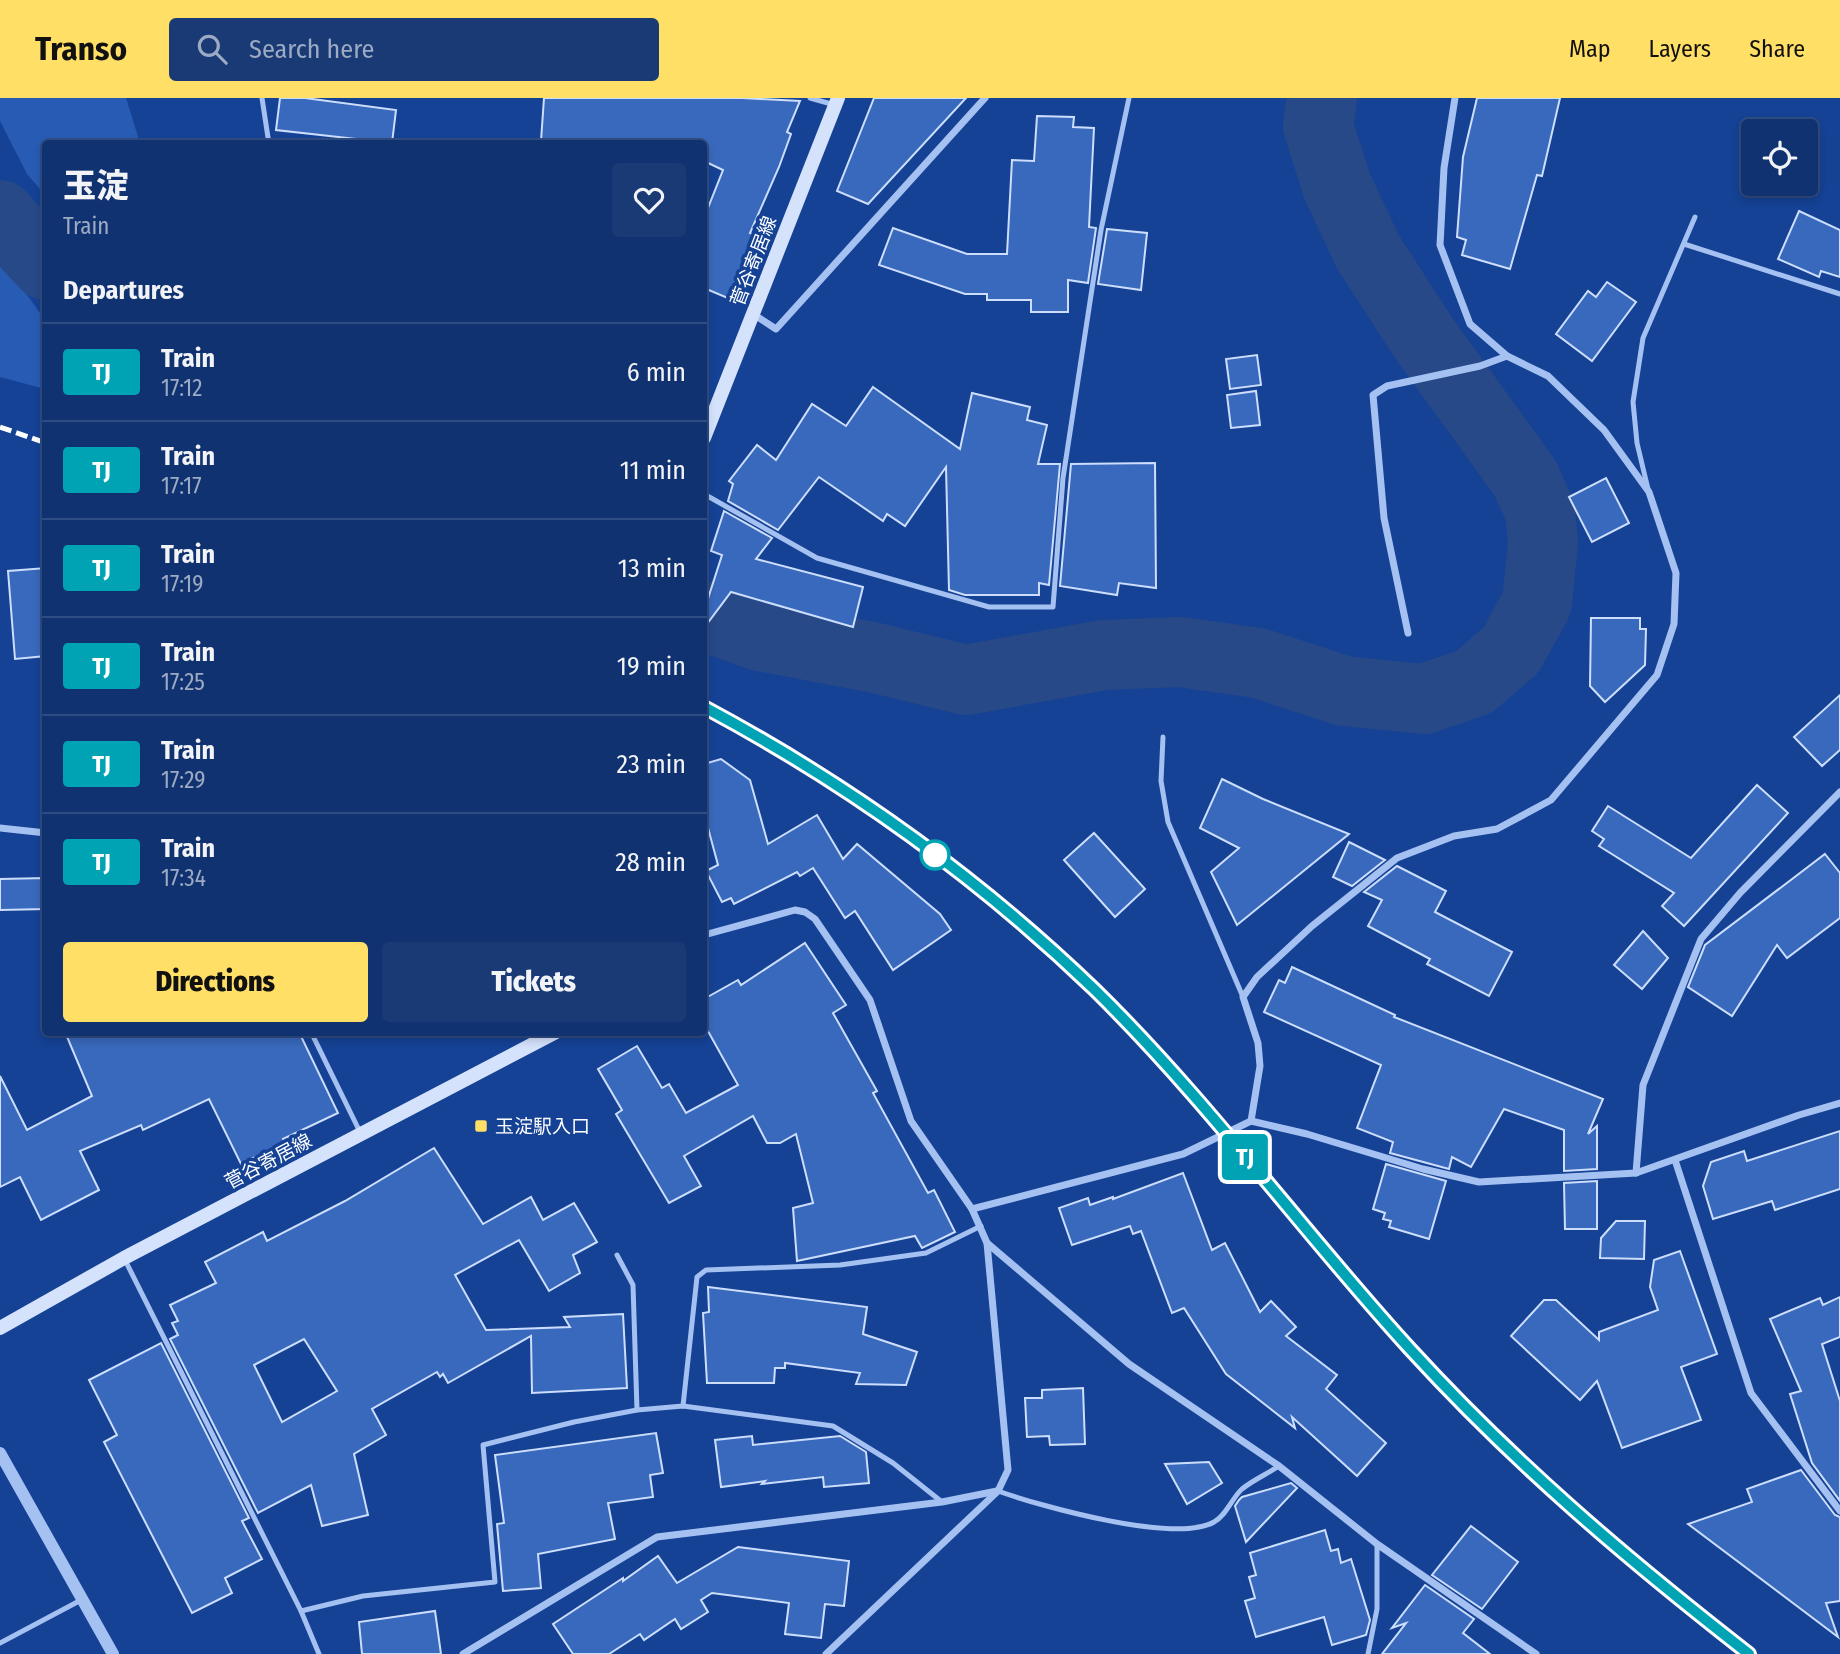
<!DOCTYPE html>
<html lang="en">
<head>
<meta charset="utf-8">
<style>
	:root { --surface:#103270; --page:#193a75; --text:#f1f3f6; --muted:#9caac3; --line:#304d83; --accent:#ffdf65 }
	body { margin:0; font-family:"Fira Sans Condensed","Noto Sans JP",sans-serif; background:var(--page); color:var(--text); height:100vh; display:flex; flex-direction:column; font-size:26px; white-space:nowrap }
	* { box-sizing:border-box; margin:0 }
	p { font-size:23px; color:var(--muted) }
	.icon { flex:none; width:38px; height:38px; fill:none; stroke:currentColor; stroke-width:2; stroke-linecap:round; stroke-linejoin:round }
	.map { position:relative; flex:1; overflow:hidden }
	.details { position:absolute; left:42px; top:42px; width:665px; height:896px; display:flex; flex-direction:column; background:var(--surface); border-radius:7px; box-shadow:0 4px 10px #0003,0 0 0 2px var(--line) }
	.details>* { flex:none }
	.badge { padding:0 14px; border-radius:5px; font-size:24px; line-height:46px }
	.fabs { position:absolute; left:1741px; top:21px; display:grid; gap:14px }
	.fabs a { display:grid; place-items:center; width:77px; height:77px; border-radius:7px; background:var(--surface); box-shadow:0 4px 10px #0003,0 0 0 2px var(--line); font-size:35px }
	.map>.badge { position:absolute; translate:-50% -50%; box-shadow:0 0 0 4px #fff }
	h2 { padding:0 21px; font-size:26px; line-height:63px }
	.round { display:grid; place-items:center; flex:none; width:74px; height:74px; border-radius:7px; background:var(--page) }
	.head { display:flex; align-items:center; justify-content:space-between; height:119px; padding:0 21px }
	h1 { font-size:33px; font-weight:800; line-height:52px }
	.primary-button { display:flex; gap:14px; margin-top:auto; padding:14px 21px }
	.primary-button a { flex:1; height:80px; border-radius:7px; background:var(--accent); color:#111; font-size:28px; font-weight:800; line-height:80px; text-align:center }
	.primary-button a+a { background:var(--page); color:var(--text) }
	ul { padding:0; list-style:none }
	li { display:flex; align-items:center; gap:21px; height:98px; padding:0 21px; border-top:2px solid var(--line) }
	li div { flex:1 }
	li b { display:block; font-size:26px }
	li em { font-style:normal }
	li .badge { min-width:77px; font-weight:700; text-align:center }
	header { display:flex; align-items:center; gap:42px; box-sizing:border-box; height:98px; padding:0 35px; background:var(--accent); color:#111 }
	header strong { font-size:33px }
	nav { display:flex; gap:38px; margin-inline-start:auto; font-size:24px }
	.search { width:490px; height:63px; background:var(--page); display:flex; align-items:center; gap:18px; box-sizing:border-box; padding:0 24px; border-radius:7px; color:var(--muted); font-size:26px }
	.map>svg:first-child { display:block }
	.green { fill:#285bb4 }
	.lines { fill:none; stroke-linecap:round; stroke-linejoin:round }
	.river { stroke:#274987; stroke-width:70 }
	.building { fill:#3969bc; stroke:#ccdefc; stroke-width:2; fill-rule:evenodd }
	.service { stroke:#a5c1f2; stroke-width:5 }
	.minor { stroke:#a5c1f2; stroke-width:7 }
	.tertiary { stroke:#a5c1f2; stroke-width:12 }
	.secondary { stroke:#d4e2fc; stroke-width:14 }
	.rail { stroke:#fff; stroke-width:5; stroke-dasharray:12 5; stroke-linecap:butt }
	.line-casing { stroke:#fff; stroke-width:16 }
	.line { stroke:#00a3b4; stroke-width:10 }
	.stop-dot { fill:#fff; stroke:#00a3b4; stroke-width:3.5 }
	.poi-dot { fill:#ffdf65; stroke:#154295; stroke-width:2.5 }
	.labels { text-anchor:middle; stroke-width:7; stroke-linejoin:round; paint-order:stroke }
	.street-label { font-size:19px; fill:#fff; stroke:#154295 }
	.poi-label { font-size:19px; fill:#fff; stroke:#154295; text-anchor:start }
</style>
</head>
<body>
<header>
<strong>Transo</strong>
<div class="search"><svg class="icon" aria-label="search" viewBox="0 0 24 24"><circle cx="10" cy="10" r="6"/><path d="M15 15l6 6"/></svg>Search here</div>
<nav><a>Map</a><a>Layers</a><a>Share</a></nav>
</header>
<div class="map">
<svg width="1840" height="1556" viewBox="0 0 1840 1556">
	<rect width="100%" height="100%" fill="#154295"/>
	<g class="green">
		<path d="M 0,0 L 126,0 L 140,45 L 46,46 L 45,97 L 27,76 L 0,23 Z"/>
		<path d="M 0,159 L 45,222 L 45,291 L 0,279 Z"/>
	</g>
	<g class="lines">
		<g class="river">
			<path d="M 0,117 L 46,167"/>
			<path d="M 704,518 L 760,538 L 876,560 L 966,582 L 1104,557 L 1180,554 L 1258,565 L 1344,593 L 1424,601 L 1474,584 L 1511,552 L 1537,505 L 1543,444 L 1540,413 L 1525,380 L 1423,239 L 1368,154 L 1337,88 L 1318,28 L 1322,0"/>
		</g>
	</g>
	<g class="building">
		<path d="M 280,0 L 305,0 L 396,12 L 392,45 L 276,32 Z"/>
		<path d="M 544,0 L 742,0 L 800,3 L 787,34 L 791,36 L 779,69 L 750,135 L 757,138 L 730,201 L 704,190 L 704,120 L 723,72 L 704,63 L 704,46 L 541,43 Z"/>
		<path d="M 874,0 L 966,0 L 868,106 L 837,93 Z"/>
		<path d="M 1477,0 L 1560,0 L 1542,78 L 1537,77 L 1510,171 L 1462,157 L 1466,142 L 1457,139 L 1463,59 Z"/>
		<path d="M 1037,18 L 1074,19 L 1073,29 L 1094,30 L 1089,129 L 1096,130 L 1088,185 L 1068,182 L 1068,214 L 1031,214 L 1031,202 L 987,202 L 987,196 L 965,196 L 879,167 L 893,130 L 967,156 L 1007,156 L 1012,62 L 1034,63 Z"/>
		<path d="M 1799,113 L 1840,132 L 1840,179 L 1821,173 L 1819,179 L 1778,161 Z"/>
		<path d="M 1107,131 L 1147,135 L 1141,192 L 1098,186 Z"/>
		<path d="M 1607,184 L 1636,204 L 1592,263 L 1556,236 L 1588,193 L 1596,199 Z"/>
		<path d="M 1257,257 L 1261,287 L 1230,291 L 1226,261 Z"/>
		<path d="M 873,289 L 960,351 L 972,295 L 1030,309 L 1027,322 L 1047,327 L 1038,366 L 1060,366 L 1049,487 L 1039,485 L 1039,497 L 965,497 L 949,492 L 946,369 L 905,428 L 887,416 L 883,423 L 819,379 L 778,432 L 728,403 L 733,386 L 729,383 L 757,347 L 776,362 L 812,306 L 846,328 Z"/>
		<path d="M 1256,293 L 1260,327 L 1231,330 L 1227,297 Z"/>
		<path d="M 1155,365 L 1156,490 L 1119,485 L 1117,497 L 1060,488 L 1071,366 Z"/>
		<path d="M 1606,380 L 1629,425 L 1592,444 L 1569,399 Z"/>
		<path d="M 724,413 L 772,440 L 756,461 L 863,489 L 853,529 L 731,494 L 704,530 L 704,513 L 722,457 L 711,453 Z"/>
		<path d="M 46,470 L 46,558 L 15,561 L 8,473 Z"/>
		<path d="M 1591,520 L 1640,520 L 1640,531 L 1646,531 L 1645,567 L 1605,604 L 1590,588 Z"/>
		<path d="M 1840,597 L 1840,652 L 1822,668 L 1794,639 Z"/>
		<path d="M 721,661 L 750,682 L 768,746 L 817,717 L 843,761 L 857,746 L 940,816 L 951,832 L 893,872 L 855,813 L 845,820 L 813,770 L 800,778 L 797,774 L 734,806 L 731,800 L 722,804 L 706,773 L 718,767 L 704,715 L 704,666 Z"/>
		<path d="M 1222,681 L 1263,701 L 1349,736 L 1237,827 L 1211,774 L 1239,750 L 1200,730 Z"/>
		<path d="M 1757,687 L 1788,715 L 1684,828 L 1662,808 L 1674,795 L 1599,748 L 1604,741 L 1592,733 L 1608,708 L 1691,760 Z"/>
		<path d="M 1094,735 L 1145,791 L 1115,819 L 1064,762 Z"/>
		<path d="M 1349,744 L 1385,762 L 1352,788 L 1333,779 Z"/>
		<path d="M 1825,756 L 1840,775 L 1840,820 L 1787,860 L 1777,847 L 1732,918 L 1688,889 L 1705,847 Z"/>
		<path d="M 1397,768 L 1446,793 L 1435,814 L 1512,854 L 1489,898 L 1427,866 L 1430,861 L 1368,828 L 1382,802 L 1364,794 Z"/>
		<path d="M 46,780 L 46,811 L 0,812 L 0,781 Z"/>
		<path d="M 1643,833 L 1668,860 L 1642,891 L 1614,867 Z"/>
		<path d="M 805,845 L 846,907 L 833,915 L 877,993 L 873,995 L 928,1095 L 934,1092 L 955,1134 L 922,1150 L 915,1138 L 797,1163 L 793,1110 L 813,1105 L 796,1036 L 780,1045 L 767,1045 L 753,1018 L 684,1058 L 701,1088 L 669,1105 L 616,1016 L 622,1012 L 598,971 L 637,948 L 662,990 L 669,986 L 686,1015 L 738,987 L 704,926 L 704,901 L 738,882 L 741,887 Z"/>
		<path d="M 1292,869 L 1395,917 L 1394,919 L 1603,1001 L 1588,1036 L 1597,1028 L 1597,1071 L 1564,1073 L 1564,1032 L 1504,1011 L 1471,1069 L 1452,1059 L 1449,1071 L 1390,1055 L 1393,1044 L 1357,1030 L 1381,967 L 1264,914 L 1279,882 L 1285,885 Z"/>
		<path d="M 65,934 L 299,934 L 338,1015 L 283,1041 L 285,1044 L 241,1066 L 209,1001 L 143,1032 L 141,1027 L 80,1053 L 99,1092 L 41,1122 L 20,1079 L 0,1089 L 0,978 L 27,1032 L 92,998 Z"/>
		<path d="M 1840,1033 L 1840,1091 L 1775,1112 L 1772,1103 L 1713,1121 L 1703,1088 L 1711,1064 L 1744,1053 L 1747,1063 Z"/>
		<path d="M 434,1050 L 483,1126 L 531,1099 L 543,1122 L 574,1105 L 597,1144 L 573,1157 L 580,1175 L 549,1193 L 519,1142 L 455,1177 L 486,1232 L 570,1229 L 564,1219 L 623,1216 L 627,1290 L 532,1295 L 531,1238 L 448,1285 L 443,1276 L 440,1279 L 437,1274 L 372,1311 L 386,1337 L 354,1356 L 368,1417 L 322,1428 L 311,1387 L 258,1415 L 170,1241 L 178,1237 L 172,1225 L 178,1223 L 170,1207 L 216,1185 L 205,1164 L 263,1134 L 267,1143 L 345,1103 ZM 304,1241 L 337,1293 L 282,1324 L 254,1267 Z"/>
		<path d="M 1386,1066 L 1446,1083 L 1429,1141 L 1389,1129 L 1391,1123 L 1383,1121 L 1385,1115 L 1373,1111 Z"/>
		<path d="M 1183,1075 L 1212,1152 L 1225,1145 L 1260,1214 L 1271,1203 L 1296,1229 L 1286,1238 L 1337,1277 L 1326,1291 L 1386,1345 L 1357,1378 L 1292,1319 L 1295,1330 L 1226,1276 L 1184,1210 L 1172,1215 L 1141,1133 L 1133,1136 L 1130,1128 L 1072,1147 L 1059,1110 L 1088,1100 L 1090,1107 L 1113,1099 L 1113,1101 Z"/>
		<path d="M 1597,1083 L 1597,1131 L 1565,1131 L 1564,1085 Z"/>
		<path d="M 1616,1123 L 1645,1123 L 1644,1161 L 1600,1160 L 1601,1140 Z"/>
		<path d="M 1680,1153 L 1717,1256 L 1681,1269 L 1701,1322 L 1622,1350 L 1597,1283 L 1580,1302 L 1511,1238 L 1544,1202 L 1556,1202 L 1599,1242 L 1599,1234 L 1658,1212 L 1650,1189 L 1654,1162 Z"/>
		<path d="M 708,1189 L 867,1209 L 863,1236 L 917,1254 L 906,1287 L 856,1286 L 860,1275 L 785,1265 L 785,1270 L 775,1270 L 774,1285 L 707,1285 L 703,1215 L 709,1214 Z"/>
		<path d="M 1840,1199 L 1840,1239 L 1822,1246 L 1840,1303 L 1840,1403 L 1812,1365 L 1790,1296 L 1801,1293 L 1770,1221 L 1820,1200 L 1823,1207 Z"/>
		<path d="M 161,1245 L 249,1420 L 242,1423 L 262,1461 L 225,1480 L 232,1495 L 192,1515 L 104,1344 L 117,1337 L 89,1282 Z"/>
		<path d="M 1083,1290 L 1085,1346 L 1050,1347 L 1049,1338 L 1027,1339 L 1025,1300 L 1042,1300 L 1042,1292 Z"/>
		<path d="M 656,1335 L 663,1375 L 650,1377 L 653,1399 L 608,1405 L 615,1441 L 538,1456 L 541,1490 L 503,1493 L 497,1426 L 504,1425 L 495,1357 Z"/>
		<path d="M 752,1338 L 753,1347 L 840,1338 L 866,1354 L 869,1385 L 824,1389 L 823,1379 L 762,1386 L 765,1383 L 721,1389 L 715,1342 Z"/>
		<path d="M 1209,1364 L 1222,1385 L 1187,1406 L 1165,1366 Z"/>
		<path d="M 1801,1372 L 1835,1417 L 1840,1419 L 1840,1503 L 1826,1505 L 1838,1539 L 1688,1426 L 1752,1404 L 1747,1391 Z"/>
		<path d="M 1291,1385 L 1297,1390 L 1246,1444 L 1235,1408 L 1239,1402 L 1242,1399 Z"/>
		<path d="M 1471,1428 L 1518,1464 L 1482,1511 L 1432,1477 Z"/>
		<path d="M 1325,1432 L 1331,1453 L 1338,1451 L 1341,1465 L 1351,1461 L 1370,1522 L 1366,1537 L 1332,1547 L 1324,1519 L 1256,1539 L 1245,1503 L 1255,1500 L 1249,1479 L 1256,1477 L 1250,1455 Z"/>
		<path d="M 738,1449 L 849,1463 L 844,1508 L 825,1506 L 821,1540 L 785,1536 L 789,1505 L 712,1495 L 701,1502 L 708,1514 L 681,1531 L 675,1521 L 644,1542 L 640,1536 L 609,1556 L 573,1556 L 553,1526 L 623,1480 L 623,1483 L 658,1458 L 677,1485 Z"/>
		<path d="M 1425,1487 L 1474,1521 L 1463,1535 L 1490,1556 L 1382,1556 L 1406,1525 L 1392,1530 Z"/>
		<path d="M 435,1513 L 441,1556 L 362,1556 L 359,1524 Z"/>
	</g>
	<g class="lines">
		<g class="service">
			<path d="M 262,0 L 269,46"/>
			<path d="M 810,0 L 835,7"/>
			<path d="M 1684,146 L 1840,196"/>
			<path d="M 1648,391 L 1637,345 L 1633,304 L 1643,240 L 1695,119"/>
			<path d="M 704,396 L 817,460 L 989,509 L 1053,509 L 1063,380 L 1101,132 L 1129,0"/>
			<path d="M 1163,639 L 1161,683 L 1168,724 L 1243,899"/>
			<path d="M 311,934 L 360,1034"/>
			<path d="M 617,1157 L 633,1187 L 637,1312"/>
			<path d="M 124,1160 L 301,1513 L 319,1556"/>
			<path d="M 683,1308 L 697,1179 L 706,1172 L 840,1167 L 926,1155 L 981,1128"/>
			<path d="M 998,1393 C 1040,1408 1175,1446 1214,1424 C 1226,1418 1232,1400 1242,1391 C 1253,1382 1267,1376 1279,1368"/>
			<path d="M 301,1513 L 363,1498 L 495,1484 L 483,1347 L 574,1324 L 637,1312 L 683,1308 L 833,1328 L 893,1365 L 942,1404"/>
			<path d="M 0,1545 L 83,1501"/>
			<path d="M 1368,1556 L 1377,1511 L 1377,1446"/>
		</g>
		<g class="minor">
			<path d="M 753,216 L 776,231 L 985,0"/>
			<path d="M 1408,535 L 1384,420 L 1373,297 L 1387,288 L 1480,268 L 1507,258"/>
			<path d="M 0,730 L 46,735"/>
			<path d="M 704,837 L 795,812 L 805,814 L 815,821 L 870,902 L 911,1023 L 972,1111 L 987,1145 L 1008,1372 L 998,1393 L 826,1556"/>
			<path d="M 1251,1023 L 1260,968 L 1258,945 L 1243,899 L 1257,879 L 1312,828 L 1397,760 L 1454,738 L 1497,731 L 1551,702 L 1657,577 L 1674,526 L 1676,475 L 1649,394 L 1604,332 L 1548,278 L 1507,258 L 1470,226 L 1440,147 L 1444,70 L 1455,0"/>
			<path d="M 1675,1062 L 1751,1295 L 1840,1413"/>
			<path d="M 1636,1075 L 1643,987 L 1701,841 L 1740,795 L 1840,694"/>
			<path d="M 972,1111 L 1183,1056 L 1251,1023 L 1307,1036 L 1423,1071 L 1479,1084 L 1636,1075 L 1799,1017 L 1840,1005"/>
			<path d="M 987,1145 L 1129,1266 L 1279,1368 L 1377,1446 L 1536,1556"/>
			<path d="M 463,1556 L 657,1439 L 942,1404 L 997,1393"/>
		</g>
		<path class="tertiary" d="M 0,1355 L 113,1556"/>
		<g class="secondary">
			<path d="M 704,340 L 838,0"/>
			<path d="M 0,1230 L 124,1160 L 556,934"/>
		</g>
		<g class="rail">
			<path d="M 0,329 L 46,345"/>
			<path d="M 704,609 C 846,685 979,780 1095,892 C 1209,1004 1303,1133 1410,1251 C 1513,1364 1628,1463 1749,1556"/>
		</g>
	</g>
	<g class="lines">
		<defs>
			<path id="line" d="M 704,609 C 846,685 979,780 1095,892 C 1209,1004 1303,1134 1410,1251 C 1515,1366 1627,1461 1749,1556"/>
		</defs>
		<use href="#line" class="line-casing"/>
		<use href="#line" class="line"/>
	</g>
	<circle class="stop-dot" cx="935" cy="757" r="14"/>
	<rect class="poi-dot" x="474" y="1021" width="14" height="14" rx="3.5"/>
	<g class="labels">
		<g class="street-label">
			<text transform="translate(753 163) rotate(-69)" y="7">菅谷寄居線</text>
			<text transform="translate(268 1063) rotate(-28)" y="7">菅谷寄居線</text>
		</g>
		<g class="poi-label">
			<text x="495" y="1035">玉淀駅入口</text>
		</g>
	</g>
</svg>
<div class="fabs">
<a><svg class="icon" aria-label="locate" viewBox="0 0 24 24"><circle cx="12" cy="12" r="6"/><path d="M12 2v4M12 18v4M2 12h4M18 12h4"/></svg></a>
</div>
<b class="badge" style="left:1245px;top:1059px;background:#00a3b4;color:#fff">TJ</b>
<section class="details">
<div class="head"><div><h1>玉淀</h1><p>Train</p></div><a class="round"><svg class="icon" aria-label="heart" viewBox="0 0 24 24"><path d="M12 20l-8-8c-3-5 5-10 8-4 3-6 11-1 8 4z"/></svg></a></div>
<h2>Departures</h2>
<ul>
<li><span class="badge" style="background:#00a3b4;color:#fff">TJ</span><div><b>Train</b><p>17:12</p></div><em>6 min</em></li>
<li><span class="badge" style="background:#00a3b4;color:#fff">TJ</span><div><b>Train</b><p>17:17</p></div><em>11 min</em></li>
<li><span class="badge" style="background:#00a3b4;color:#fff">TJ</span><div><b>Train</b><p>17:19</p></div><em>13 min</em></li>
<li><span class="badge" style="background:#00a3b4;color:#fff">TJ</span><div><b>Train</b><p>17:25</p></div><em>19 min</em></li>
<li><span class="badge" style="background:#00a3b4;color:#fff">TJ</span><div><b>Train</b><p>17:29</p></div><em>23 min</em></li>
<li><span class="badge" style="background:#00a3b4;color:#fff">TJ</span><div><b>Train</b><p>17:34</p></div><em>28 min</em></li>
</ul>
<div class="primary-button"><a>Directions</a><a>Tickets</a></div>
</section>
</div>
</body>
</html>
